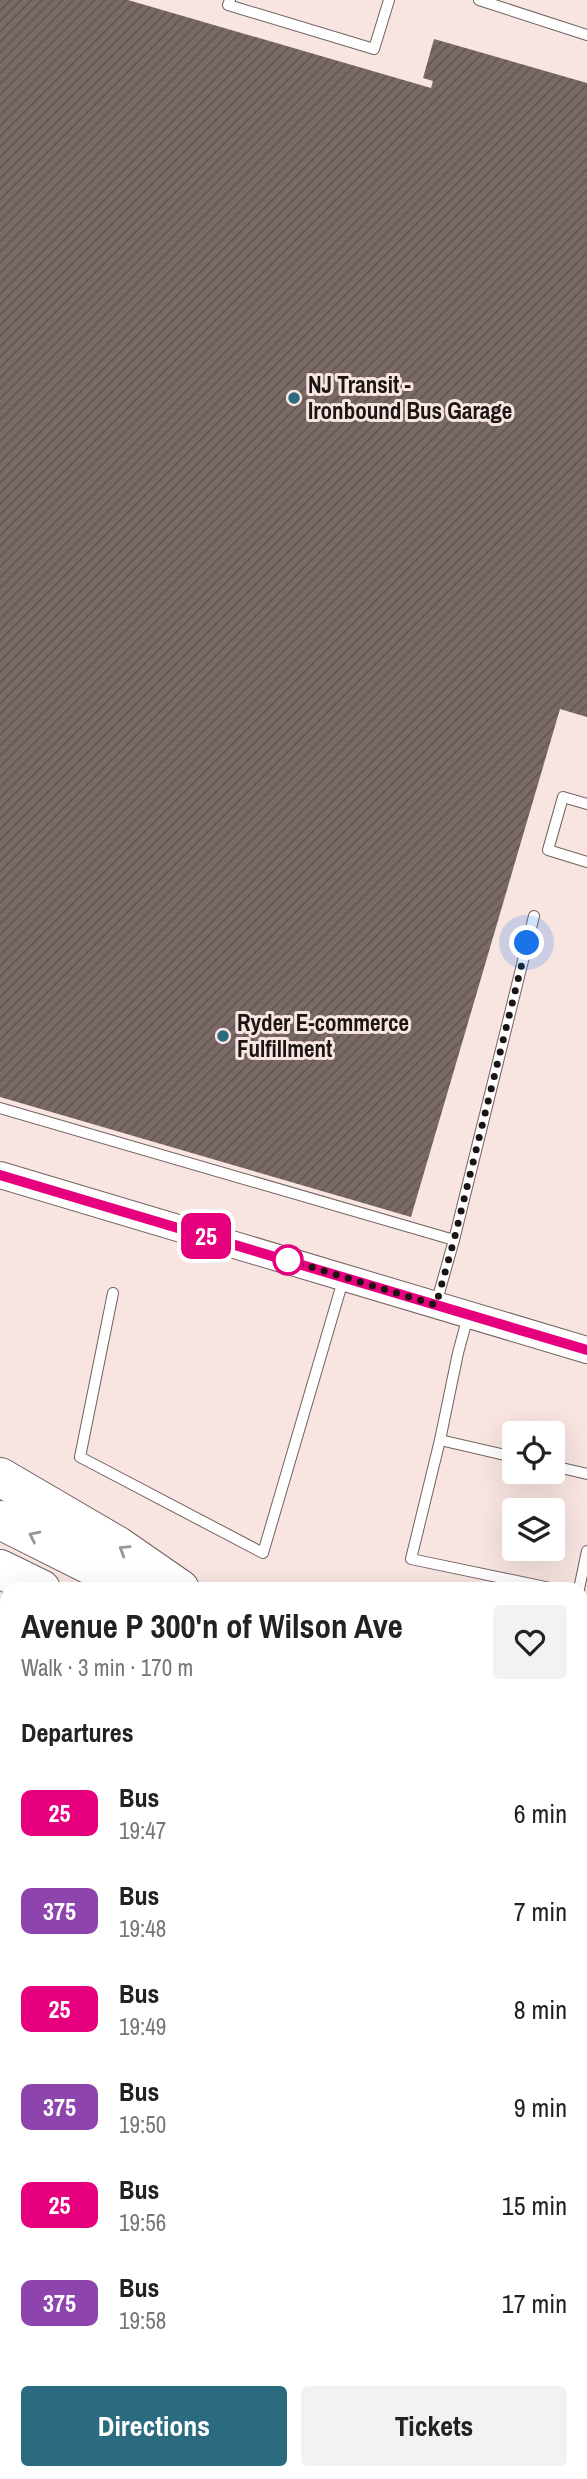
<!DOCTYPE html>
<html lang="en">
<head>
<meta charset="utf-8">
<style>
	:root { --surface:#fff; --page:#f2f2f2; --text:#222; --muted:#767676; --accent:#2b6b80 }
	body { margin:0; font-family:"Archivo Narrow",sans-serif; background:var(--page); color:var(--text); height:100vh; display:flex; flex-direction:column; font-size:26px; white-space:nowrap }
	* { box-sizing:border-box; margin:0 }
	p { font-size:23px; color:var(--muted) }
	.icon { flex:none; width:38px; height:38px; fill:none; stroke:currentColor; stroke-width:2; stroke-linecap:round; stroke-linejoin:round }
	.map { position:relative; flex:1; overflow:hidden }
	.details { position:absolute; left:0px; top:1582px; width:588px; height:898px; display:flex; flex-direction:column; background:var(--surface); border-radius:21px 21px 0 0; box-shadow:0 7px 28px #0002 }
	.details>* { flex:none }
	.badge { padding:0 14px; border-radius:10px; font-size:24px; line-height:46px }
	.tools { position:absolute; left:502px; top:1421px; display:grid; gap:14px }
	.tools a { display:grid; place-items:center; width:63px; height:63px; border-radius:7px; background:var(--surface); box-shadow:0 7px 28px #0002; font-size:35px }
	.you { position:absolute; width:35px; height:35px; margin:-18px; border:5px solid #fff; border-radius:50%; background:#1a73e8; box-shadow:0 0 0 10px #1a73e833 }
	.map>.badge { position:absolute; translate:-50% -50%; box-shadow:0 0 0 4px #fff }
	h2 { padding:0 21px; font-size:26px; line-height:63px }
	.round { display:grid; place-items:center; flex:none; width:74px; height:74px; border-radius:7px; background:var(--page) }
	.summary { display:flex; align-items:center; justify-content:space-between; height:119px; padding:0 21px }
	h1 { font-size:33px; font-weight:700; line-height:52px }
	.cta { display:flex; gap:14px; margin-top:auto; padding:14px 21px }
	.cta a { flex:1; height:80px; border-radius:7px; background:var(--accent); color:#fff; font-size:28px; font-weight:700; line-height:80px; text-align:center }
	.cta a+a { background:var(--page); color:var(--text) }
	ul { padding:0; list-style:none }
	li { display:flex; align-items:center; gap:21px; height:98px; padding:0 21px }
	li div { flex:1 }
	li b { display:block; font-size:26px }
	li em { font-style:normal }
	li .badge { min-width:77px; font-weight:700; text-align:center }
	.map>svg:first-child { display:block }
	.building { fill:url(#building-hatch) }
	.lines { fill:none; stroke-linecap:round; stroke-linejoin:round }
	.service-casing { stroke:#71615f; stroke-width:12 }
	.tertiary-casing { stroke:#71615f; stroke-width:28 }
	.secondary-casing { stroke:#71615f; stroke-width:32 }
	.motorway-casing { stroke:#71615f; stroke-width:40 }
	.service { stroke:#fff; stroke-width:10 }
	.tertiary { stroke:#fff; stroke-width:26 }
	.secondary { stroke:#fff; stroke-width:30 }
	.motorway { stroke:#fff; stroke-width:38 }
	.oneway { stroke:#989594 }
	.line-casing { stroke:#fff; stroke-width:16 }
	.line { stroke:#e6007e; stroke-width:10 }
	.walk { stroke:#1a1412; stroke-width:7; stroke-dasharray:0 12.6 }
	.poi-dot { fill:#2b6b80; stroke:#f8e5e1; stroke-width:2.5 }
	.stop-dot { fill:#fff; stroke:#e6007e; stroke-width:3.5 }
	.labels { text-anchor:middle; stroke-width:6; stroke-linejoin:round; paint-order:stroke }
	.poi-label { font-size:23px; font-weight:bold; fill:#1a1412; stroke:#f8e5e1; text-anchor:start }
</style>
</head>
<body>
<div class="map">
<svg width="587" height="2479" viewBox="0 0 587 2479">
	<defs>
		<pattern id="building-hatch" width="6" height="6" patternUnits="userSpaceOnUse" patternTransform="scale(1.75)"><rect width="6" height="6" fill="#7a6a67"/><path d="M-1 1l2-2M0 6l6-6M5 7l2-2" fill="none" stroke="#635653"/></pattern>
	</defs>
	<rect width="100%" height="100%" fill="#f8e5e1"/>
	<g class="building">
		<path d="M 0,0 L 128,0 L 431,88 L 433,81 L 423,78 L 434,39 L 587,83 L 587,717 L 560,709 L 411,1217 L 0,1097 Z"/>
		<path d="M 215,2473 L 343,2473 L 343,2474 L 321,2479 L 217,2479 Z"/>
	</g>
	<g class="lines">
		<defs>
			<g id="service">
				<path d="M 230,0 L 228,5 L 374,49 L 389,0"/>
				<path d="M 479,0 L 587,35"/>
				<path d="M 587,804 L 563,797 L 548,850 L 587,862"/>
				<path d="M 0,1108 L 454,1240 L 436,1304"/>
				<path d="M 454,1240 L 534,916"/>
				<path d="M 113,1293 L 80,1457 L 263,1553 L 344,1277"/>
				<path d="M 440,1440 L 458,1353 L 468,1316"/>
				<path d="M 514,1457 L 440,1440 L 411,1559 L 555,1589"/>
				<path d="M 553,1466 L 587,1474"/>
				<path d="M 579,1589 L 587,1551"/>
				<path d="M 0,2146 L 7,2149"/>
				<path d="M 0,2209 L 7,2212"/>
				<path d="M 0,2282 L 7,2284"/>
				<path d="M 0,2354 L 7,2356"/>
				<path d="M 180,2473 L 182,2479"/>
				<path d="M 411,2473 L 414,2479"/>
				<path d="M 67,2479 L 68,2473"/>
				<path d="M 385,2479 L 400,2473"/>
			</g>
			<path id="tertiary" d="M 0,1175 L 587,1350"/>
			<path id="secondary" d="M 470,2479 L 475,2473"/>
			<g id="motorway">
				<path d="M 0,1477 L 118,1546 L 180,1589"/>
				<path d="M 0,1520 L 138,1589"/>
				<path d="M 0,1569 L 41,1589"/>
				<path d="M 0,1624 L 7,1627"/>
				<path d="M 0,1663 L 7,1667"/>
				<path d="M 0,1793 L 7,1796"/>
				<path d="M 0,1839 L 7,1843"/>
				<path d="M 0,1877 L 7,1881"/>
				<path d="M 581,1898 L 587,1903"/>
				<path d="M 0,1927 L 7,1930"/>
				<path d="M 581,1962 L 587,1967"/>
				<path d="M 0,1985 L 7,1988"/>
				<path d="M 581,2008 L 587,2013"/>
				<path d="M 0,2027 L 7,2030"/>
				<path d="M 581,2074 L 587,2079"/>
				<path d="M 581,2147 L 587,2151"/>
				<path d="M 581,2207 L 587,2211"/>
				<path d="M 581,2273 L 587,2278"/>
				<path d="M 581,2308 L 587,2313"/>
				<path d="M 581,2371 L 587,2375"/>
			</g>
		</defs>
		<use href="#service" class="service-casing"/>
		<use href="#tertiary" class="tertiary-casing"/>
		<use href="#secondary" class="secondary-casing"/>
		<use href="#motorway" class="motorway-casing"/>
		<use href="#service" class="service"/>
		<use href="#tertiary" class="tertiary"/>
		<use href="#secondary" class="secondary"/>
		<use href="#motorway" class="motorway"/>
	</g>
	<defs><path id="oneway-chevron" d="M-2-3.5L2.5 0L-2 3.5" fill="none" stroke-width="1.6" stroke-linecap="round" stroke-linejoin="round" transform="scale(1.75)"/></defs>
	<g class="oneway">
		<use href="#oneway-chevron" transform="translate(34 1536) rotate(-154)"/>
		<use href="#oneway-chevron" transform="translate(124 1550) rotate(-148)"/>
	</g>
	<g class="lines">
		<defs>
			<path id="line" d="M 0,1175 L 587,1350"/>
		</defs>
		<use href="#line" class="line-casing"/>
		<use href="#line" class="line"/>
		<path class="walk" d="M 288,1260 L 436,1305 L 454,1240 L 527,943"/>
	</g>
	<g class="poi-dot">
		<circle cx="294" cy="398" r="7"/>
		<circle cx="223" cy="1036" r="7"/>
	</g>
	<circle class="stop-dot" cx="288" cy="1260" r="14"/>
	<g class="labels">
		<g class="poi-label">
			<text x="308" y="393">NJ Transit -<tspan x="308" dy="26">Ironbound Bus Garage</tspan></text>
			<text x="237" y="1031">Ryder E-commerce<tspan x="237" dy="26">Fulfillment</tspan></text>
		</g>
	</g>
</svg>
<div class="tools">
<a><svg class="icon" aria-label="locate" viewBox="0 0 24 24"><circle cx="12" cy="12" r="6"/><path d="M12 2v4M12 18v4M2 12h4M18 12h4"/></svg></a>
<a><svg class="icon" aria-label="layers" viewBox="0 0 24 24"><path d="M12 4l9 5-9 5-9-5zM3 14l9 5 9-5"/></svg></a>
</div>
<div class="you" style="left:527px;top:943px"></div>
<b class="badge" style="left:206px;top:1236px;background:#e6007e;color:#fff">25</b>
<section class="details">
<div class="summary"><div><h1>Avenue P 300'n of Wilson Ave</h1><p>Walk · 3 min · 170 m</p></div><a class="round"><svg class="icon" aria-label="heart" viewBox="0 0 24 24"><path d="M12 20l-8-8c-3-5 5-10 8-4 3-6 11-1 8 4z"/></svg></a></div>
<h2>Departures</h2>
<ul>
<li><span class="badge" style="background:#e6007e;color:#fff">25</span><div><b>Bus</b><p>19:47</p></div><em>6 min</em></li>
<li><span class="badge" style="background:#8e44ad;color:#fff">375</span><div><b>Bus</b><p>19:48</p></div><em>7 min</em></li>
<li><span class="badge" style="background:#e6007e;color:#fff">25</span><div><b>Bus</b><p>19:49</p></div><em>8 min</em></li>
<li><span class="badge" style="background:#8e44ad;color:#fff">375</span><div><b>Bus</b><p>19:50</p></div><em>9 min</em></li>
<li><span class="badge" style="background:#e6007e;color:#fff">25</span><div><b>Bus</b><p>19:56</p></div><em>15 min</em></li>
<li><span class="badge" style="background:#8e44ad;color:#fff">375</span><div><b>Bus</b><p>19:58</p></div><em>17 min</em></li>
</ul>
<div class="cta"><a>Directions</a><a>Tickets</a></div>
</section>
</div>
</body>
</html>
